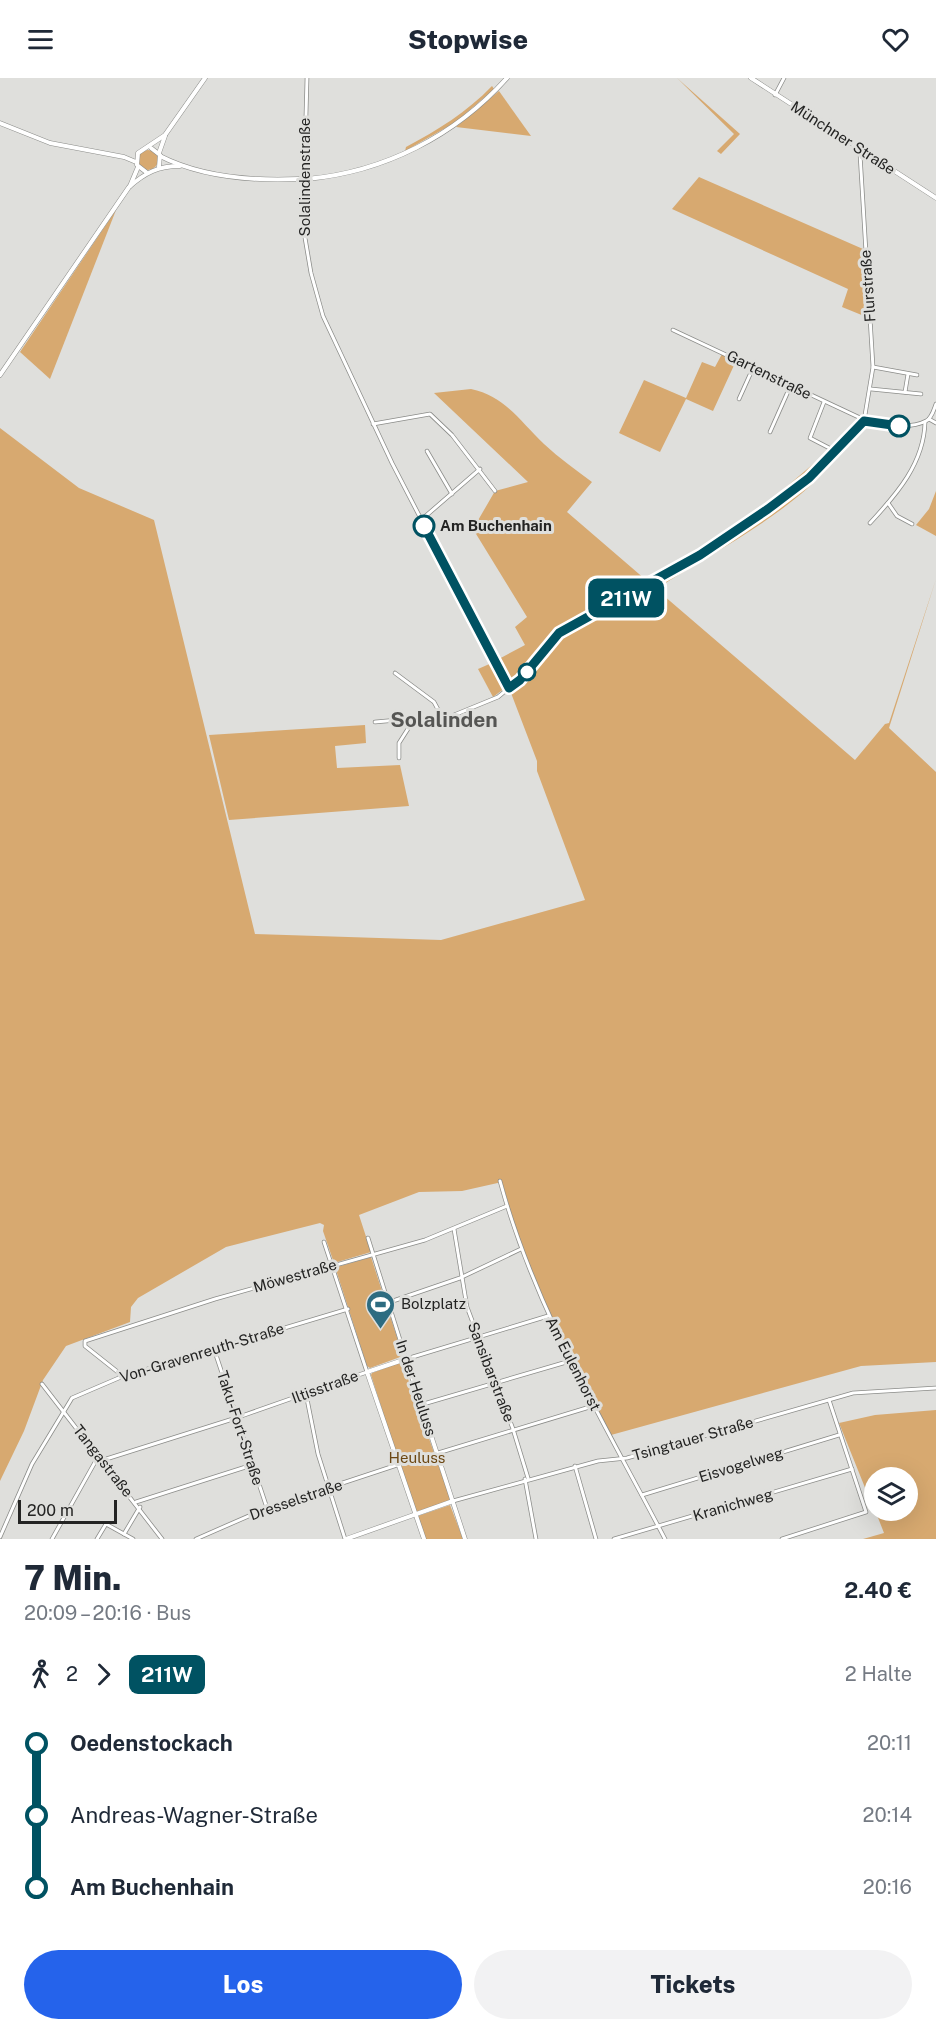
<!DOCTYPE html>
<html lang="de">
<head>
<meta charset="utf-8">
<style>
	:root { --surface:#fff; --page:#f2f2f3; --text:#1f2937; --muted:#747a83; --accent:#2563eb }
	body { margin:0; font-family:"Public Sans",sans-serif; background:var(--page); color:var(--text); height:100vh; display:flex; flex-direction:column; font-size:22px; white-space:nowrap }
	* { box-sizing:border-box; margin:0 }
	p { font-size:20px; color:var(--muted) }
	.icon { flex:none; width:33px; height:33px; fill:none; stroke:currentColor; stroke-width:2; stroke-linecap:round; stroke-linejoin:round }
	.map { position:relative; height:1461px; overflow:hidden }
	.drawer { display:flex; flex-direction:column; background:var(--surface); flex:1 }
	.drawer>* { flex:none }
	.badge { padding:0 12px; border-radius:9px; font-size:21px; line-height:39px }
	.controls { position:absolute; left:864px; top:1389px; display:grid; gap:12px }
	.controls a { display:grid; place-items:center; width:54px; height:54px; border-radius:50%; background:var(--surface); box-shadow:0 6px 24px #0002; font-size:30px }
	.scale { position:absolute; left:18px; bottom:15px; width:99px; box-sizing:border-box; padding-left:6px; border:3px solid #242423; border-top:0; font-size:16px; line-height:21px; white-space:nowrap; color:#242423; -webkit-text-stroke:4px #dfdfdc; paint-order:stroke }
	.map>.badge { position:absolute; translate:-50% -50%; box-shadow:0 0 0 3px #fff }
	.legs { display:flex; align-items:center; gap:9px; height:66px; padding:0 24px; font-size:20px }
	.legs p { margin-inline-start:auto }
	.headline { display:flex; align-items:center; justify-content:space-between; height:102px; padding:0 24px }
	h1 { font-size:33px; font-weight:800; line-height:45px }
	.action { display:flex; gap:12px; margin-top:auto; padding:12px 24px }
	.action a { flex:1; height:69px; border-radius:36px; background:var(--accent); color:#fff; font-size:24px; font-weight:800; line-height:69px; text-align:center }
	.action a+a { background:var(--page); color:var(--text) }
	ul { padding:0 24px; list-style:none }
	li { display:flex; align-items:center; gap:21px; height:72px; font-size:22px }
	li i { display:grid; place-items:center; width:9px; height:100%; margin:0 8px; background:currentColor }
	li i::after { content:''; width:15px; height:15px; margin:-8px; border:4px solid; border-radius:50%; background:var(--surface) }
	li p { margin-inline-start:auto }
	li:first-child i { background:linear-gradient(#0000 50%,currentColor 0) }
	li:last-child i { background:linear-gradient(currentColor 50%,#0000 0) }
	header { display:flex; justify-content:space-between; align-items:center; height:78px; padding:0 24px; background:var(--surface); font-size:27px; font-weight:800 }
	.map>svg:first-child { display:block }
	.green { fill:#d7a970 }
	.lines { fill:none; stroke-linecap:round; stroke-linejoin:round }
	.minor-casing { stroke:#8b8c89; stroke-width:4.5 }
	.tertiary-casing { stroke:#8b8c89; stroke-width:5 }
	.secondary-casing { stroke:#8b8c89; stroke-width:5 }
	.minor { stroke:#fff; stroke-width:3 }
	.tertiary { stroke:#fff; stroke-width:4 }
	.secondary { stroke:#fff; stroke-width:4 }
	.secondary-bridge-casing { stroke:#8b8c89; stroke-width:5; stroke-linecap:butt }
	.secondary-bridge { stroke:#fff; stroke-width:4 }
	.line-1-casing { stroke:#fff; stroke-width:14 }
	.line-1 { stroke:#005262; stroke-width:9 }
	.stop-1-dot { fill:#fff; stroke:#005262; stroke-width:3 }
	.labels { text-anchor:middle; stroke-width:6; stroke-linejoin:round; paint-order:stroke }
	.street-label { font-size:15px; fill:#242423; stroke:#dfdfdc }
	.stop-label { font-size:15px; font-weight:bold; fill:#242423; stroke:#dfdfdc; text-anchor:start }
	.poi-label { font-size:15px; fill:#242423; stroke:#dfdfdc; text-anchor:start }
	.park-label { font-size:15px; fill:#6b4713; stroke:#dfdfdc }
	.district-label { font-size:21px; font-weight:bold; fill:#555553; stroke:#dfdfdc }
</style>
</head>
<body>
<header><svg class="icon" aria-label="menu" viewBox="0 0 24 24"><path d="M4 6h16M4 12h16M4 18h16"/></svg>Stopwise<svg class="icon" aria-label="heart" viewBox="0 0 24 24"><path d="M12 20l-8-8c-3-5 5-10 8-4 3-6 11-1 8 4z"/></svg></header>
<div class="map">
<svg width="936" height="1461" viewBox="0 0 936 1461">
	<rect width="100%" height="100%" fill="#dfdfdc"/>
	<g class="green">
		<path d="M 677,0 L 740,56 L 721,76 L 717,73 L 734,56 Z"/>
		<path d="M 492,8 L 494,11 L 456,44 L 405,73 L 406,69 C 438,52 467,34 492,8 Z"/>
		<path d="M 499,13 L 531,58 L 456,49 Z"/>
		<circle cx="148" cy="82" r="10"/>
		<path d="M 699,99 L 863,171 L 868,232 L 864,234 L 868,235 L 869,240 L 842,229 L 848,211 L 672,131 Z"/>
		<path d="M 116,132 L 50,301 L 20,274 Z"/>
		<path d="M 722,276 L 736,283 L 713,333 L 686,321 L 660,374 L 619,355 L 644,302 L 686,320 L 702,284 L 715,289 Z"/>
		<path d="M 471,311 C 505,318 520,343 544,366 C 559,380 576,392 592,404 L 567,434 L 646,502 L 708,465 L 771,422 L 819,381 L 823,383 L 769,429 L 711,469 L 648,503 L 653,508 C 694,483 808,421 828,385 L 831,386 C 790,436 711,475 656,511 L 855,682 L 885,646 L 889,645 L 936,501 L 889,650 L 936,694 L 936,1284 L 861,1288 L 611,1357 L 549,1236 L 520,1165 L 502,1104 L 462,1113 L 419,1114 L 359,1137 L 371,1174 L 334,1185 L 323,1153 L 324,1147 L 320,1145 L 226,1169 L 138,1220 L 131,1229 L 130,1244 L 66,1268 L 43,1302 L 24,1353 L 0,1403 L 0,350 L 79,410 L 154,442 L 255,856 L 441,862 L 585,822 L 537,693 L 537,683 L 511,615 L 513,612 L 497,582 L 525,567 L 515,549 L 527,539 L 473,451 L 495,413 L 528,404 L 434,315 Z"/>
		<path d="M 936,413 L 936,458 L 916,447 L 929,431 Z"/>
		<path d="M 494,584 L 505,610 L 493,619 L 478,591 Z"/>
		<path d="M 365,647 L 366,665 L 335,668 L 337,690 L 400,687 L 409,728 L 229,742 L 209,657 Z"/>
		<path d="M 371,1179 L 403,1278 L 370,1290 L 367,1288 L 336,1192 L 337,1189 Z"/>
		<path d="M 402,1284 L 450,1420 L 449,1423 L 415,1434 L 371,1297 L 372,1295 Z"/>
		<path d="M 936,1332 L 936,1461 L 863,1461 L 884,1455 L 875,1432 L 908,1432 L 908,1400 L 874,1400 L 874,1432 L 839,1345 L 875,1337 Z"/>
		<path d="M 450,1427 L 463,1461 L 425,1461 L 418,1438 Z"/>
	</g>
	<g class="lines">
		<defs>
			<g id="minor">
				<path d="M 307,0 L 303,148 L 311,195 L 323,238 L 392,385 L 509,611"/>
				<path d="M 775,17 L 784,0"/>
				<path d="M 862,73 L 860,76 L 873,289 L 864,343"/>
				<path d="M 673,252 L 871,345 C 887,347 911,351 926,343 C 932,340 934,331 936,326"/>
				<path d="M 873,289 L 917,297"/>
				<path d="M 871,311 L 921,316"/>
				<path d="M 905,314 L 908,296"/>
				<path d="M 739,321 L 753,290"/>
				<path d="M 824,324 L 810,360 L 835,373"/>
				<path d="M 929,341 L 936,345"/>
				<path d="M 373,346 L 430,336 L 452,357 L 495,413"/>
				<path d="M 770,354 L 790,309"/>
				<path d="M 427,373 L 452,416"/>
				<path d="M 888,425 L 897,438 L 912,446"/>
				<path d="M 421,442 L 480,391"/>
				<path d="M 870,445 C 897,416 924,385 925,344"/>
				<path d="M 395,595 L 434,624 L 442,639"/>
				<path d="M 375,644 L 454,637 L 498,619 L 520,601 L 544,570 L 564,552 L 700,477 L 768,431 L 820,390 L 849,357 L 864,343"/>
				<path d="M 399,680 L 399,665 L 413,643"/>
				<path d="M 500,1103 C 535,1232 604,1344 665,1461"/>
				<path d="M 454,1151 L 467,1229 L 513,1351 L 528,1400"/>
				<path d="M 368,1160 L 406,1281 L 548,1238"/>
				<path d="M 390,1224 L 460,1200 L 521,1171"/>
				<path d="M 214,1271 L 267,1430"/>
				<path d="M 121,1299 L 119,1295 L 85,1268 L 85,1263 L 215,1221 L 425,1162 L 507,1128"/>
				<path d="M 42,1306 L 162,1461"/>
				<path d="M 306,1316 L 318,1376 L 345,1461"/>
				<path d="M 420,1327 L 570,1283"/>
				<path d="M 438,1375 L 593,1328"/>
				<path d="M 103,1382 L 236,1340 L 367,1294 L 324,1164"/>
				<path d="M 575,1388 L 596,1461"/>
				<path d="M 525,1401 L 536,1461"/>
				<path d="M 642,1417 L 839,1357"/>
				<path d="M 453,1423 L 598,1383 L 627,1380 L 853,1315 L 936,1310"/>
				<path d="M 136,1424 L 252,1387"/>
				<path d="M 124,1456 L 140,1429"/>
				<path d="M 0,1459 L 32,1386 L 72,1320 L 121,1299 L 348,1231"/>
				<path d="M 52,1461 L 99,1377"/>
				<path d="M 97,1461 L 106,1446 L 133,1461"/>
				<path d="M 196,1461 L 267,1430 L 397,1387"/>
				<path d="M 614,1461 L 852,1391"/>
				<path d="M 782,1461 L 866,1434 L 829,1322"/>
			</g>
			<g id="tertiary">
				<path d="M 346,1461 L 453,1423"/>
				<path d="M 424,1461 L 367,1294 L 406,1281 L 465,1461"/>
			</g>
			<g id="secondary">
				<path d="M 751,0 L 936,120"/>
				<path d="M 0,45 L 50,65 L 124,79 L 136,84"/>
				<path d="M 151,70 L 160,77 L 159,89"/>
				<path d="M 159,75 L 165,58"/>
				<path d="M 160,78 C 201,99 254,103 299,101"/>
				<path d="M 146,94 L 137,87 L 138,75 L 165,57 L 205,0"/>
				<path d="M 307,101 C 384,94 455,58 507,0"/>
				<path d="M 130,108 L 138,89"/>
				<path d="M 0,297 L 129,109 C 145,95 158,88 180,88"/>
			</g>
		</defs>
		<use href="#minor" class="minor-casing"/>
		<use href="#tertiary" class="tertiary-casing"/>
		<use href="#secondary" class="secondary-casing"/>
		<use href="#minor" class="minor"/>
		<use href="#tertiary" class="tertiary"/>
		<use href="#secondary" class="secondary"/>
		<defs>
			<path id="secondary-bridge" d="M 299,101 L 307,101"/>
		</defs>
		<use href="#secondary-bridge" class="secondary-bridge-casing"/>
		<use href="#secondary-bridge" class="secondary-bridge"/>
	</g>
	<g class="lines">
		<defs>
			<path id="line-1" d="M 424,448 L 509,610 L 520,602 L 559,555 L 700,477 L 768,431 L 809,400 L 864,343 L 899,348"/>
		</defs>
		<use href="#line-1" class="line-1-casing"/>
		<use href="#line-1" class="line-1"/>
	</g>
	<defs>
		<symbol id="stadium-pin" viewBox="-11 -11 22 30"><path d="M0 17L-7.5 6A9.5 9.5 0 1 1 7.5 6Z" fill="#2d6c81" stroke="#dfdfdc"/><path d="M0-5a6.5 5 0 1 0 0 10a6.5 5 0 1 0 0-10ZM-3.5-1.8h7v3.6h-7Z" fill="#fff"/></symbol>
	</defs>
	<g fill-rule="evenodd">
		<use href="#stadium-pin" x="364" y="1210" width="33" height="45"/>
	</g>
	<g class="stop-1-dot">
		<circle cx="899" cy="348" r="10"/>
		<circle cx="424" cy="448" r="10"/>
		<circle cx="527" cy="594" r="8"/>
	</g>
	<g class="labels">
		<g class="street-label">
			<text transform="translate(843 60) rotate(33)" y="5">Münchner Straße</text>
			<text transform="translate(305 99) rotate(-90)" y="5">Solalindenstraße</text>
			<text transform="translate(868 208) rotate(-94)" y="5">Flurstraße</text>
			<text transform="translate(769 297) rotate(26)" y="5">Gartenstraße</text>
			<text transform="translate(295 1198) rotate(-16)" y="5">Möwestraße</text>
			<text transform="translate(202 1275) rotate(-17)" y="5">Von-Gravenreuth-Straße</text>
			<text transform="translate(573 1286) rotate(63)" y="5">Am Eulenhorst</text>
			<text transform="translate(491 1294) rotate(69)" y="5">Sansibarstraße</text>
			<text transform="translate(325 1309) rotate(-20)" y="5">Iltisstraße</text>
			<text transform="translate(416 1310) rotate(72)" y="5">In der Heuluss</text>
			<text transform="translate(240 1350) rotate(72)" y="5">Taku-Fort-Straße</text>
			<text transform="translate(693 1361) rotate(-16)" y="5">Tsingtauer Straße</text>
			<text transform="translate(103 1383) rotate(52)" y="5">Tangastraße</text>
			<text transform="translate(741 1387) rotate(-17)" y="5">Eisvogelweg</text>
			<text transform="translate(296 1422) rotate(-19)" y="5">Dresselstraße</text>
			<text transform="translate(733 1427) rotate(-16)" y="5">Kranichweg</text>
		</g>
		<g class="stop-label">
			<text x="440" y="453">Am Buchenhain</text>
		</g>
		<g class="poi-label">
			<text x="401" y="1231">Bolzplatz</text>
		</g>
		<g class="park-label">
			<text x="417" y="1385">Heuluss</text>
		</g>
		<g class="district-label">
			<text x="444" y="649">Solalinden</text>
		</g>
	</g>
</svg>
<div class="controls">
<a><svg class="icon" aria-label="layers" viewBox="0 0 24 24"><path d="M12 4l9 5-9 5-9-5zM3 14l9 5 9-5"/></svg></a>
</div>
<div class="scale">200 m</div>
<b class="badge" style="left:626px;top:520px;background:#005262;color:#fff">211W</b>
</div>
<section class="drawer">
<div class="headline"><div><h1>7 Min.</h1><p>20:09 – 20:16 · Bus</p></div><b>2.40 €</b></div>
<div class="legs"><svg class="icon" aria-label="walk" viewBox="0 0 24 24"><circle cx="13" cy="4" r="2"/><path d="M13 8l-2 6 4 7M11 14l-3 7M7 12l3-4h3l4 4"/></svg>2<svg class="icon" aria-label="forward" viewBox="0 0 24 24"><path d="M9 5l7 7-7 7"/></svg><b class="badge" style="background:#005262;color:#fff">211W</b><p>2 Halte</p></div>
<ul>
<li><i style="color:#005262"></i><b>Oedenstockach</b><p>20:11</p></li>
<li><i style="color:#005262"></i><span>Andreas-Wagner-Straße</span><p>20:14</p></li>
<li><i style="color:#005262"></i><b>Am Buchenhain</b><p>20:16</p></li>
</ul>
<div class="action"><a>Los</a><a>Tickets</a></div>
</section>
</body>
</html>
